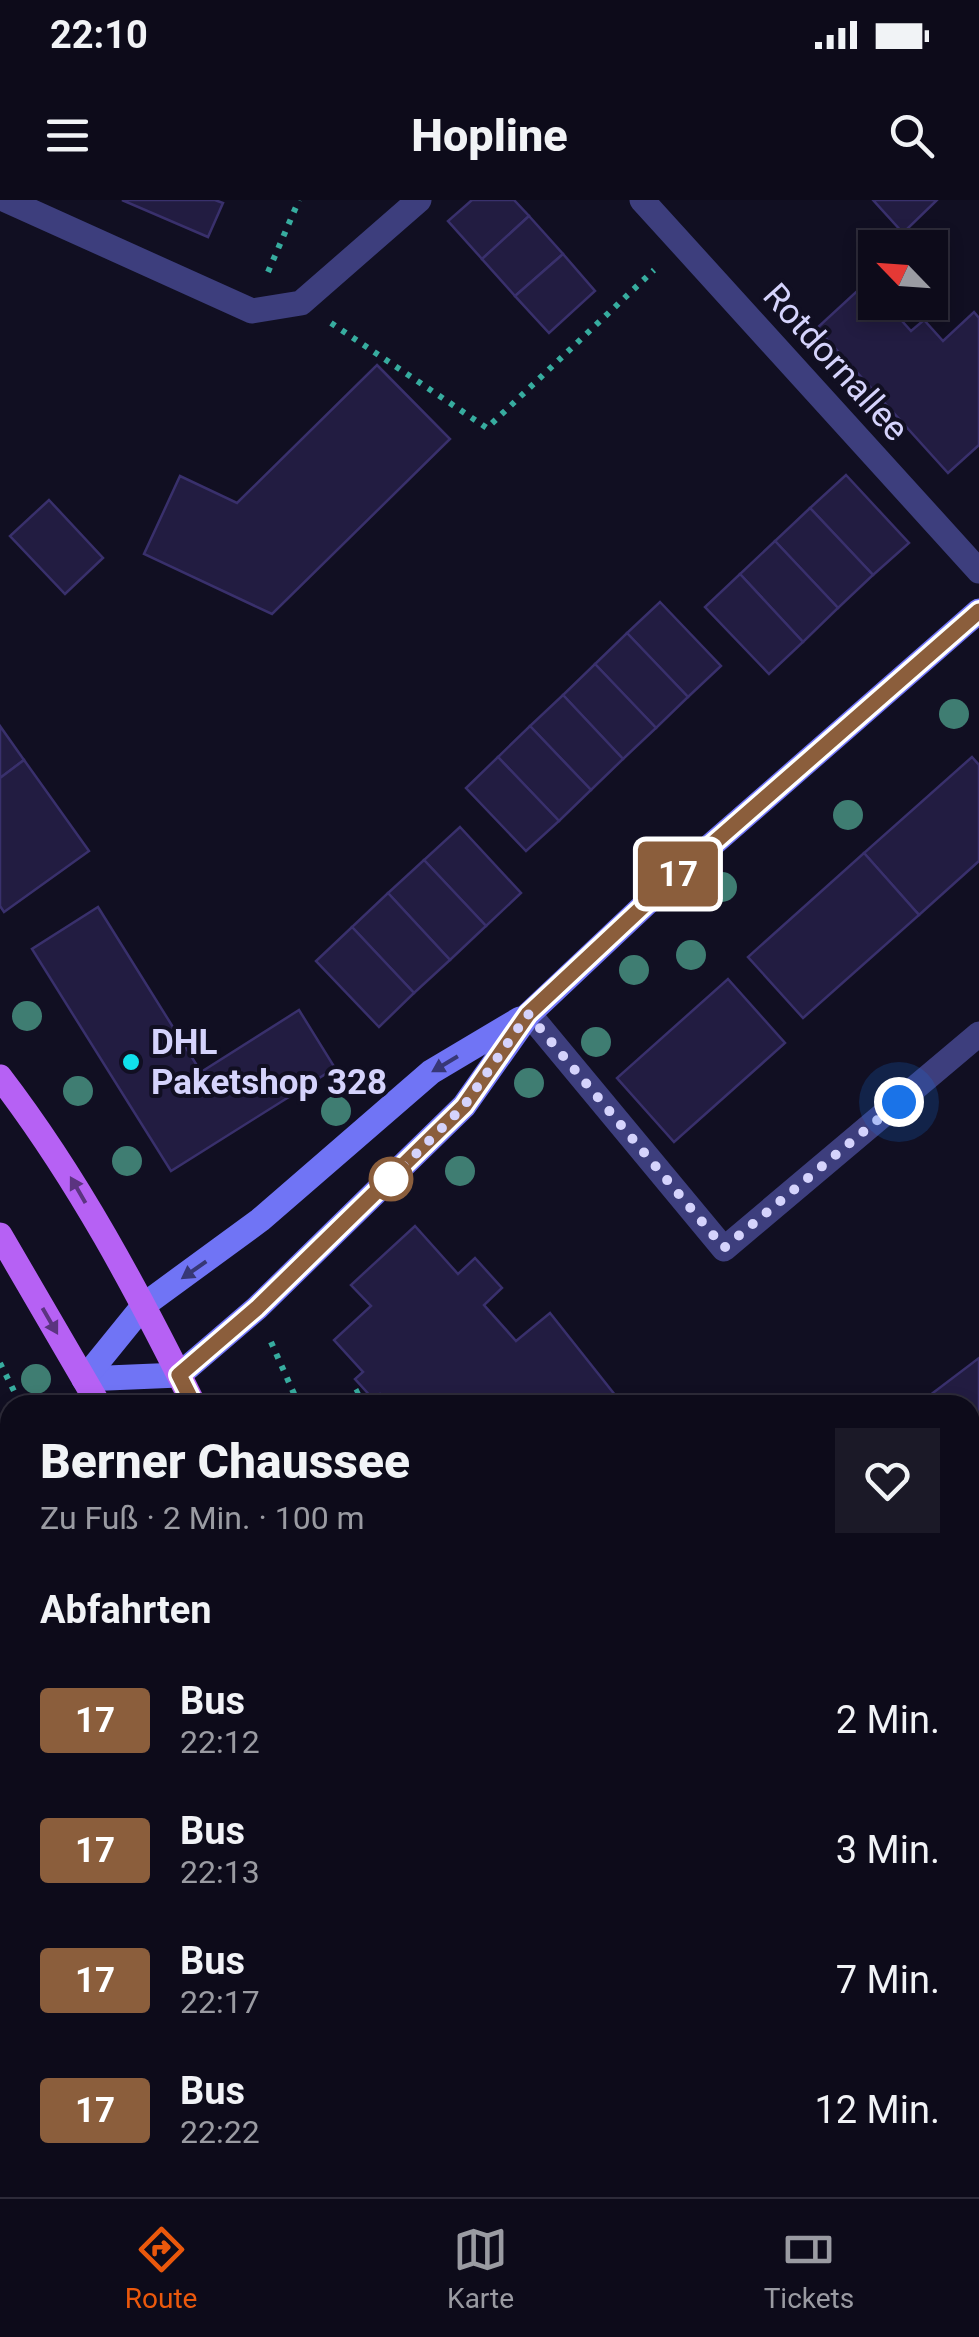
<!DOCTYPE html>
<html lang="de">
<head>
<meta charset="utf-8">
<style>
	:root { --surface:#0d0b1a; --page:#1b1927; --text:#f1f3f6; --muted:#9a9ba2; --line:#2d2b39; --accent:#ea580c }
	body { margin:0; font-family:Roboto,sans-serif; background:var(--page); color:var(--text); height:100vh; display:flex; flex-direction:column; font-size:38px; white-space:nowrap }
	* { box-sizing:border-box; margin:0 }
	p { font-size:32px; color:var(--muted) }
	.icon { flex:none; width:55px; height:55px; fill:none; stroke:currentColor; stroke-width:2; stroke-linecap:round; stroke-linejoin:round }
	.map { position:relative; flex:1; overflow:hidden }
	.drawer { position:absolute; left:0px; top:1195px; width:980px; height:802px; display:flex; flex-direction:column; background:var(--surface); border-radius:30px 30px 0 0; box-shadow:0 5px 15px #0003,0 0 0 2px var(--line) }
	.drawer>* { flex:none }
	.badge { padding:0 20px; border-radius:8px; font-size:35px; line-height:65px }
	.needle { width:65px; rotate:295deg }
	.buttons { position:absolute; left:858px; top:30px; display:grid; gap:20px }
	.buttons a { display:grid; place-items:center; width:90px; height:90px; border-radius:0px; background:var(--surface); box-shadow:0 5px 15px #0003,0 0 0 2px var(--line); font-size:50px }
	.you { position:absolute; width:50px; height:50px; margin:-25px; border:8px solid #fff; border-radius:50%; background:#1a73e8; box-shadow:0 0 0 15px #1a73e833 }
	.map>.badge { position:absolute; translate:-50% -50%; box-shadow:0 0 0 5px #fff }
	h2 { padding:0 40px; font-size:38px; line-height:90px }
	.round { display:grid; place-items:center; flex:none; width:105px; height:105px; border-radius:0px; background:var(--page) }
	.overview { display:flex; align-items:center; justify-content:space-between; height:170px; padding:0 40px }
	h1 { font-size:48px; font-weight:800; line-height:75px }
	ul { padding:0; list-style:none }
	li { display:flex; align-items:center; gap:30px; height:130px; padding:0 40px }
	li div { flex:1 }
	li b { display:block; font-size:38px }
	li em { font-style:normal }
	li .badge { min-width:110px; font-weight:700; text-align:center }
	.status { display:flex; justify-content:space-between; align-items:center; height:70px; padding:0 50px; background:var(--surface); direction:ltr }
	.status svg { height:28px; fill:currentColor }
	header { display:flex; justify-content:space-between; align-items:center; height:130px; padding:0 40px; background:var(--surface); font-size:45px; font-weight:800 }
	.tabs { display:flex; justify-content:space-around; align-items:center; height:140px; border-top:2px solid var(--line); background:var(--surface); font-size:28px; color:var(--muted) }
	.tabs a { display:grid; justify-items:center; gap:5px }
	.tabs .active { color:var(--accent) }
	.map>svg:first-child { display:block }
	.building { fill:#221c41; stroke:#39306c; stroke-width:2.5 }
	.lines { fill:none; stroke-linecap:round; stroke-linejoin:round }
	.path { stroke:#37ac9f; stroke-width:6; stroke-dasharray:5 8; stroke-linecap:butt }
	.lane { stroke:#3d3e7d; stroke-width:25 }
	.street { stroke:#3d3e7d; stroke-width:25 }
	.secondary { stroke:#7074f5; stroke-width:25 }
	.primary { stroke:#b661f4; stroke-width:25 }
	.tree { fill:#3f7d72 }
	.oneway { fill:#373776 }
	.oneway2 { fill:#5b3480 }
	.line-casing { stroke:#fff; stroke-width:22 }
	.line { stroke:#8b5e3c; stroke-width:15 }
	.walk { stroke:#d5d3fc; stroke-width:10; stroke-dasharray:0 18 }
	.poi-dot { fill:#10e0eb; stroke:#110f22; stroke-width:4 }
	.stop-dot { fill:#fff; stroke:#8b5e3c; stroke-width:5 }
	.labels { text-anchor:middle; stroke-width:8; stroke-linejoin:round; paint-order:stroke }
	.street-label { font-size:35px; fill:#d5d3fc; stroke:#110f22 }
	.poi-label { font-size:35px; font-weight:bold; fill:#d5d3fc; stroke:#110f22; text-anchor:start }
</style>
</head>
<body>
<div class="status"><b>22:10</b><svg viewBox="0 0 49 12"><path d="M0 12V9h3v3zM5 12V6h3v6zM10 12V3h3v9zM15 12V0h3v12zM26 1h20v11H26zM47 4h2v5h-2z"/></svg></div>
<header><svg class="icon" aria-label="menu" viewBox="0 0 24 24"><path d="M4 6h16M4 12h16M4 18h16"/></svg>Hopline<svg class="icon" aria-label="search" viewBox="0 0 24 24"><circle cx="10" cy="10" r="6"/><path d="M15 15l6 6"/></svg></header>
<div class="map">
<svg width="979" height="1997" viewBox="0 0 979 1997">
	<rect width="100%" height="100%" fill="#110f22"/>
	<g class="building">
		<path d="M 122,0 L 215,0 L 223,3 L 208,37 Z"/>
		<path d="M 472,0 L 514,0 L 529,16 L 482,59 L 448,21 Z"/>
		<path d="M 873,0 L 937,0 L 903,33 Z"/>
		<path d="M 529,16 L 563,54 L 515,96 L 482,59 Z"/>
		<path d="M 563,54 L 595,91 L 549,133 L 515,96 Z"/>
		<path d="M 867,82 L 875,91 L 875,102 L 885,102 L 911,131 L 924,120 L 943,141 L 974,112 L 979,118 L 979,245 L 948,273 L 817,128 Z"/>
		<path d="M 377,165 L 450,239 L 272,414 L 144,354 L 180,276 L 237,303 Z"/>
		<path d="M 846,275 L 909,343 L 873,375 L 810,308 Z"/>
		<path d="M 49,300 L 103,358 L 65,394 L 10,336 Z"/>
		<path d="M 810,308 L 873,375 L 838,408 L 775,341 Z"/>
		<path d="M 775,341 L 838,408 L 803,442 L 740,374 Z"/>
		<path d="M 740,374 L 803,442 L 769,474 L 705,407 Z"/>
		<path d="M 660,402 L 721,466 L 688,497 L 627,433 Z"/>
		<path d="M 627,433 L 688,497 L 656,528 L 595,464 Z"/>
		<path d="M 595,464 L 656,528 L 623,559 L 563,495 Z"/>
		<path d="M 563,495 L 623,559 L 591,590 L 530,526 Z"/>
		<path d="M 0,526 L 24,560 L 0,578 Z"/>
		<path d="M 530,526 L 591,590 L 559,621 L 498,557 Z"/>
		<path d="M 498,557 L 559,621 L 526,651 L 466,588 Z"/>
		<path d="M 972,557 L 979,565 L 979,661 L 919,715 L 864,653 Z"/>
		<path d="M 24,560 L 89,651 L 4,712 L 0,706 L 0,578 Z"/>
		<path d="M 460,627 L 521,693 L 486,726 L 424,660 Z"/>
		<path d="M 864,653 L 919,715 L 803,818 L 748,757 Z"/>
		<path d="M 424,660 L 486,726 L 450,760 L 388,693 Z"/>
		<path d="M 388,693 L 450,760 L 414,793 L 352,727 Z"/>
		<path d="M 98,707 L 201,872 L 299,810 L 335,868 L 171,971 L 32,749 Z"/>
		<path d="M 352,727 L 414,793 L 379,827 L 316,761 Z"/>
		<path d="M 728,779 L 785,843 L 674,942 L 617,878 Z"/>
		<path d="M 415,1026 L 458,1074 L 475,1058 L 502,1088 L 484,1105 L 516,1141 L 550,1113 L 623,1205 L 389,1205 L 380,1194 L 374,1200 L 355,1179 L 363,1172 L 334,1140 L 371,1106 L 351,1085 Z"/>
		<path d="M 979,1158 L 979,1290 L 970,1296 L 970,1205 L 917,1205 Z"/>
		<path d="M 979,1290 L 979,1402 L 970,1409 L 970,1296 Z"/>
		<path d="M 0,1536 L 10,1553 L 10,1638 L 0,1649 Z"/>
		<path d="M 970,1723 L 979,1736 L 979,1794 L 971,1800 Z"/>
		<path d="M 970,1914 L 979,1926 L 979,1990 L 970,1997 L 954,1997 L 947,1988 L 970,1988 Z"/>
		<path d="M 10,1964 L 10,1988 L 50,1988 L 55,1997 L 0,1997 L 0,1969 Z"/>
		<path d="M 232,1988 L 365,1988 L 369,1997 L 237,1997 Z"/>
		<path d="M 646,1988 L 722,1988 L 709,1997 L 650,1997 Z"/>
		<path d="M 722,1988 L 759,1988 L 764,1997 L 709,1997 Z"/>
	</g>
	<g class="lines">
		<g class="path">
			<path d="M 268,72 L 299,0"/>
			<path d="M 331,123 L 487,228 L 654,70"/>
			<path d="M 271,1142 L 299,1205"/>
			<path d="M 0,1163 L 21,1205"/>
			<path d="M 332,1205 L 363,1189"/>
			<path d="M 852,1205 L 852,1203"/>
			<path d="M 0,1325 L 10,1319"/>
		</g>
		<path class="lane" d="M 529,814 L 724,1049 L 979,834"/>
		<g class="street">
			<path d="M 6,0 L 252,111 L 301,103 L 419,0"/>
			<path d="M 642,0 L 979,371"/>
		</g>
		<g class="secondary">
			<path d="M 84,1179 L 179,1175 L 257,1108 L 464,906 L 529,814 L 668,683 L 979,411"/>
			<path d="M 84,1179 L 144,1105 L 260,1020 L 431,872 L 520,819"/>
		</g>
		<g class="primary">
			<path d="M 0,877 C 78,979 137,1090 194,1205"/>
			<path d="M 0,1035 L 99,1205"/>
			<path d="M 446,1988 L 450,1997"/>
			<path d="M 514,1988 L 519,1997"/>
		</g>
	</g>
	<g class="tree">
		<circle cx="954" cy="514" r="15"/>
		<circle cx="848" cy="615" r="15"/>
		<circle cx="722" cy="687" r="15"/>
		<circle cx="691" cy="755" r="15"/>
		<circle cx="634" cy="770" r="15"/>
		<circle cx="27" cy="816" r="15"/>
		<circle cx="596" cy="842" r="15"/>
		<circle cx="529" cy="883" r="15"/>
		<circle cx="78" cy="891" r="15"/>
		<circle cx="336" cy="911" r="15"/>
		<circle cx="127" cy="961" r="15"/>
		<circle cx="460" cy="971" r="15"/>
		<circle cx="36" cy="1179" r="15"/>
	</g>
	<defs><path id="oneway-solid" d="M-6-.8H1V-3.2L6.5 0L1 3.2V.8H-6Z" transform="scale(2.5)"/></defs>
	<g class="oneway">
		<use href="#oneway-solid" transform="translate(445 864) rotate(149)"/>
		<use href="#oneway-solid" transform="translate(194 1070) rotate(145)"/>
	</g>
	<g class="oneway2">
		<use href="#oneway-solid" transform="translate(78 990) rotate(-120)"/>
		<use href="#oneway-solid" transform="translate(50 1121) rotate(60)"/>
	</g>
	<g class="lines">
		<defs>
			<path id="line" d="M 194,1205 L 179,1175 L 257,1108 L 464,906 L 528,814 L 668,683 L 979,411"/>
		</defs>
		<use href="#line" class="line-casing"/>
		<use href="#line" class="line"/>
		<path class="walk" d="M 391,979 L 464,906 L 528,814 L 724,1048 L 899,902"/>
	</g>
	<circle class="poi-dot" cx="131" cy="862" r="10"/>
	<circle class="stop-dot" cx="391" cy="979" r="20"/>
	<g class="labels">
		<g class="street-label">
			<text transform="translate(836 162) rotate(48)" y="12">Rotdornallee</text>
		</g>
		<g class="poi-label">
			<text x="151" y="854">DHL<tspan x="151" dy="40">Paketshop 328</tspan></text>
		</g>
	</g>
</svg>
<div class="buttons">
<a><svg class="needle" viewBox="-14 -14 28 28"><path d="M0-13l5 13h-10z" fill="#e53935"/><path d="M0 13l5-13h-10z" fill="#9a9ba2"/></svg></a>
</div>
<div class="you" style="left:899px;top:902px"></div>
<b class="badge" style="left:678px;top:674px;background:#8b5e3c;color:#fff">17</b>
<section class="drawer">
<div class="overview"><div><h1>Berner Chaussee</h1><p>Zu Fuß · 2 Min. · 100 m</p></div><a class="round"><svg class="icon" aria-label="heart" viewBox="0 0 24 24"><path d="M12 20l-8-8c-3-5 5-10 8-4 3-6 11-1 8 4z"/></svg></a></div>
<h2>Abfahrten</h2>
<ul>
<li><span class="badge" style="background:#8b5e3c;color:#fff">17</span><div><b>Bus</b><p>22:12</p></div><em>2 Min.</em></li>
<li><span class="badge" style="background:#8b5e3c;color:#fff">17</span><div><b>Bus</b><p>22:13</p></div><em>3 Min.</em></li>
<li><span class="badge" style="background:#8b5e3c;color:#fff">17</span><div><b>Bus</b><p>22:17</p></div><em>7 Min.</em></li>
<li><span class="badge" style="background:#8b5e3c;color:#fff">17</span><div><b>Bus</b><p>22:22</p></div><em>12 Min.</em></li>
</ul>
</section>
</div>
<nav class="tabs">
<a class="active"><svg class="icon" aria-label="directions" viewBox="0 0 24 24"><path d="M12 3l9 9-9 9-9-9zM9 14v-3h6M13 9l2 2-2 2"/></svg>Route</a>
<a><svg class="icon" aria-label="map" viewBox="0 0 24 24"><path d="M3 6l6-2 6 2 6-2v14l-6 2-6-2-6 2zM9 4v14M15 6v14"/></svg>Karte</a>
<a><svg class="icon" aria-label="tickets" viewBox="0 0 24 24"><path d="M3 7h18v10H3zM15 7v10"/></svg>Tickets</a>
</nav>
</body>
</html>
